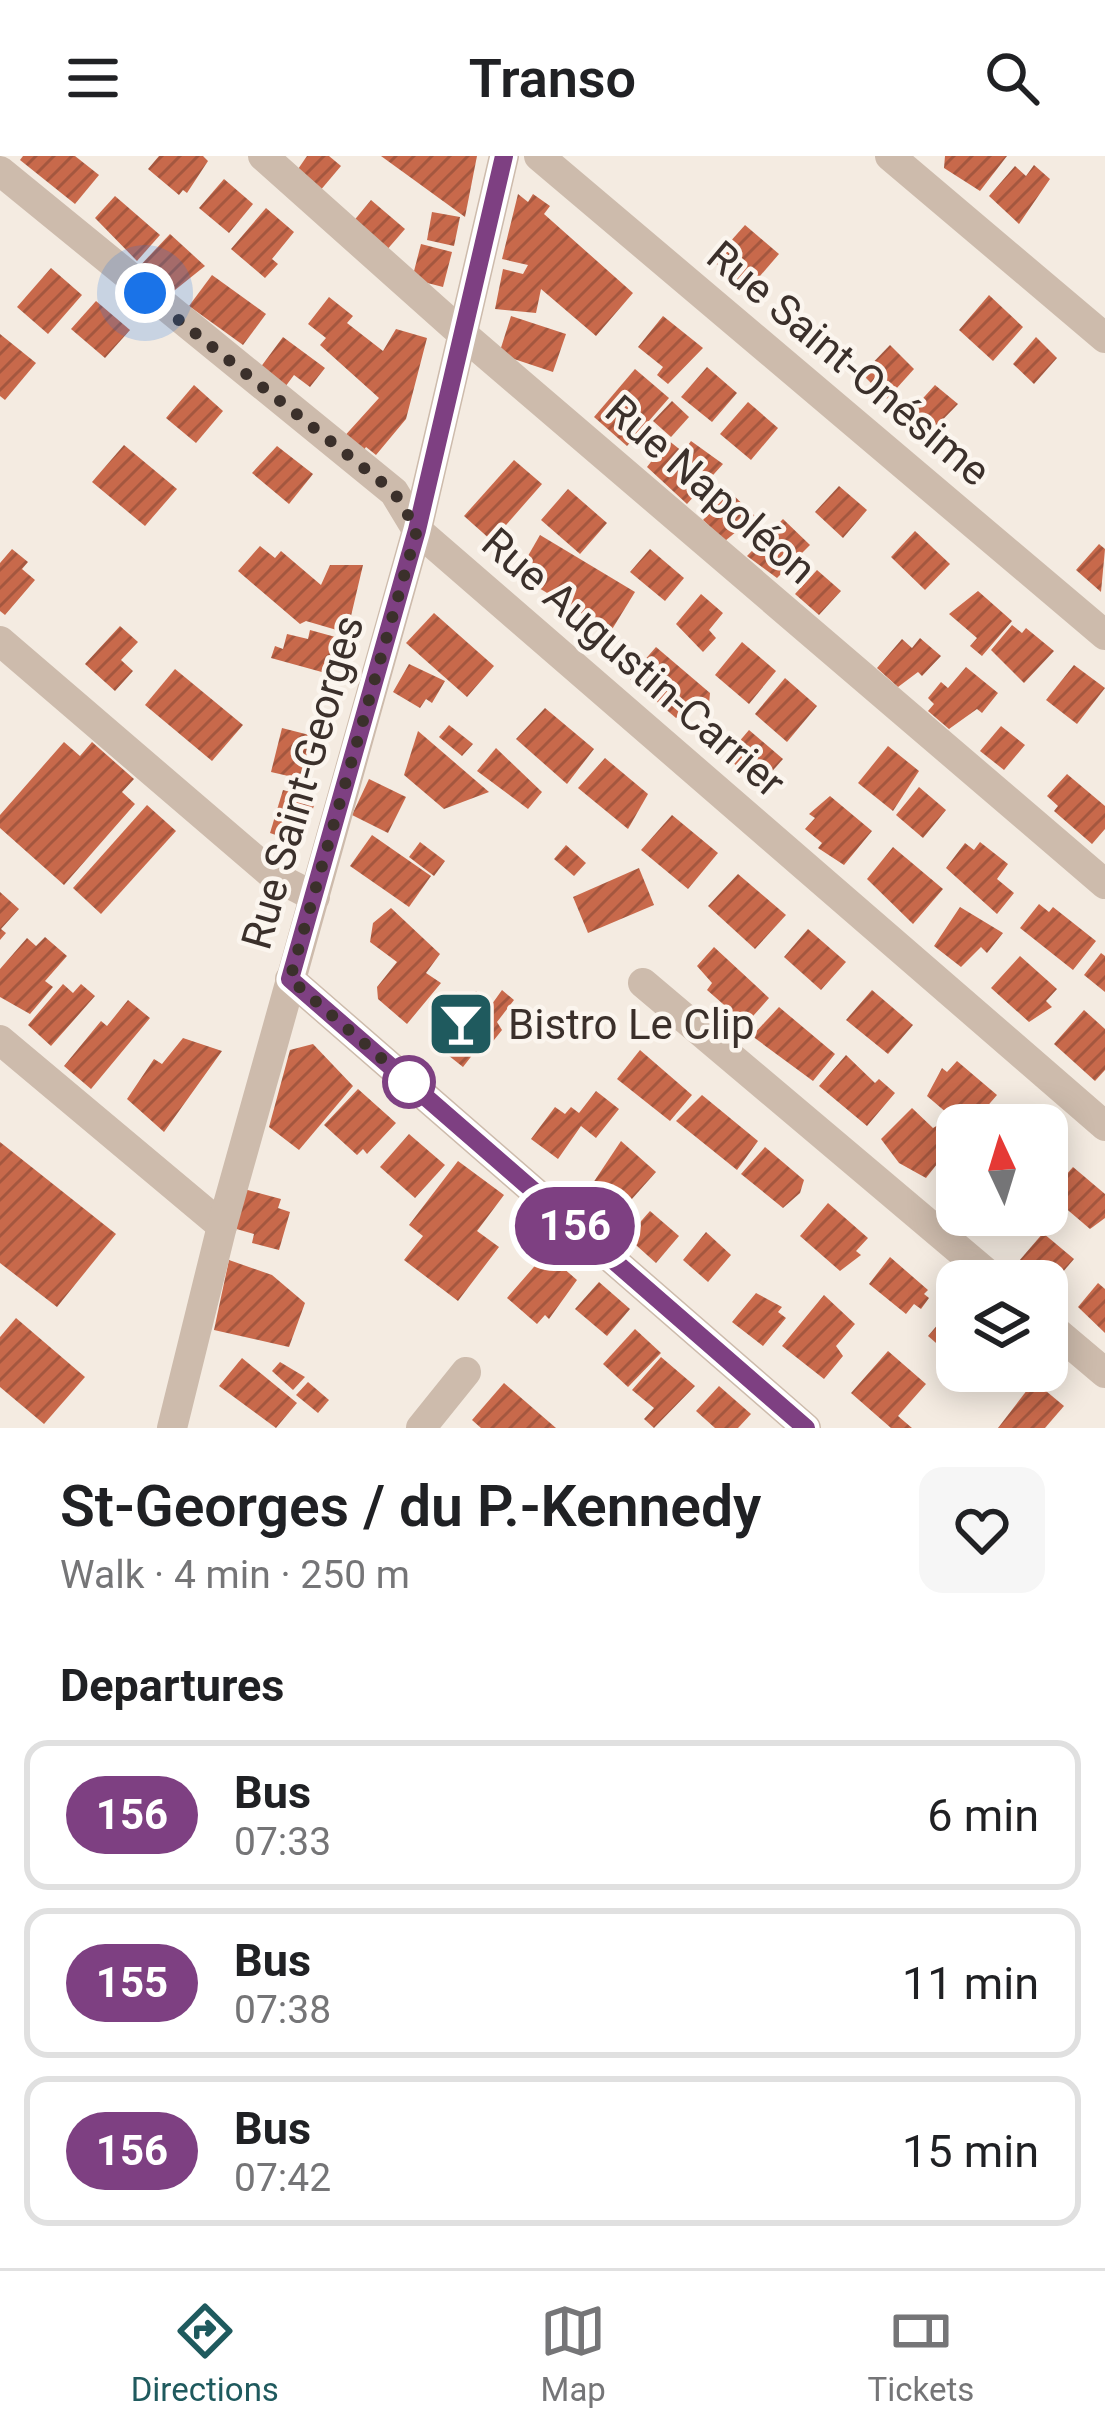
<!DOCTYPE html>
<html lang="en">
<head>
<meta charset="utf-8">
<style>
	:root { --surface:#fff; --page:#f6f6f6; --text:#202124; --muted:#757577; --line:#e0e0e0; --accent:#1f5a5e }
	body { margin:0; font-family:Roboto,sans-serif; background:var(--page); color:var(--text); height:100vh; display:flex; flex-direction:column; font-size:45px; white-space:nowrap }
	* { box-sizing:border-box; margin:0 }
	p { font-size:39px; color:var(--muted) }
	.icon { flex:none; width:66px; height:66px; fill:none; stroke:currentColor; stroke-width:2; stroke-linecap:round; stroke-linejoin:round }
	.map { position:relative; height:1272px; overflow:hidden }
	.panel { display:flex; flex-direction:column; background:var(--surface); flex:1 }
	.panel>* { flex:none }
	.badge { padding:0 24px; border-radius:39px; font-size:42px; line-height:78px }
	.needle { width:78px; rotate:356deg }
	.controls { position:absolute; left:936px; top:948px; display:grid; gap:24px }
	.controls a { display:grid; place-items:center; width:132px; height:132px; border-radius:24px; background:var(--surface); box-shadow:0 6px 30px #0003; font-size:60px }
	.you { position:absolute; width:60px; height:60px; margin:-30px; border:9px solid #fff; border-radius:50%; background:#1a73e8; box-shadow:0 0 0 18px #1a73e833 }
	.map>.badge { position:absolute; translate:-50% -50%; box-shadow:0 0 0 6px #fff }
	h2 { padding:0 60px; font-size:45px; line-height:108px }
	.round { display:grid; place-items:center; flex:none; width:126px; height:126px; border-radius:24px; background:var(--page) }
	.overview { display:flex; align-items:center; justify-content:space-between; height:204px; padding:0 60px }
	h1 { font-size:57px; font-weight:600; line-height:90px }
	ul { padding:0; list-style:none }
	li { display:flex; align-items:center; gap:36px; height:150px; margin:0 24px 18px; padding:0 36px; border:6px solid var(--line); border-radius:24px }
	li div { flex:1 }
	li b { display:block; font-size:45px }
	li em { font-style:normal }
	li .badge { min-width:132px; font-weight:700; text-align:center }
	header { display:flex; justify-content:space-between; align-items:center; height:156px; padding:0 60px; background:var(--surface); font-size:54px; font-weight:600 }
	.dock { display:flex; justify-content:space-around; align-items:center; height:168px; border-top:3px solid var(--line); background:var(--surface); font-size:33px; color:var(--muted) }
	.dock a { display:grid; justify-items:center; gap:6px }
	.dock .on { color:var(--accent) }
	.map>svg:first-child { display:block }
	.building { fill:url(#building-hatch) }
	.lines { fill:none; stroke-linecap:round; stroke-linejoin:round }
	.minor { stroke:#cdbbac; stroke-width:30 }
	.line-casing { stroke:#fff; stroke-width:27 }
	.line { stroke:#7e4082; stroke-width:18 }
	.walk { stroke:#3b302b; stroke-width:12; stroke-dasharray:0 21.6 }
	.stop-dot { fill:#fff; stroke:#7e4082; stroke-width:6 }
	.labels { text-anchor:middle; stroke-width:9; stroke-linejoin:round; paint-order:stroke }
	.street-label { font-size:42px; fill:#3b302b; stroke:#fbf5ee }
	.poi-label { font-size:42px; fill:#3b302b; stroke:#fbf5ee; text-anchor:start }
</style>
</head>
<body>
<header><svg class="icon" aria-label="menu" viewBox="0 0 24 24"><path d="M4 6h16M4 12h16M4 18h16"/></svg>Transo<svg class="icon" aria-label="search" viewBox="0 0 24 24"><circle cx="10" cy="10" r="6"/><path d="M15 15l6 6"/></svg></header>
<div class="map">
<svg width="1105" height="1272" viewBox="0 0 1105 1272">
	<defs>
		<pattern id="building-hatch" width="6" height="6" patternUnits="userSpaceOnUse" patternTransform="scale(3)"><rect width="6" height="6" fill="#c8694b"/><path d="M-1 1l2-2M0 6l6-6M5 7l2-2" fill="none" stroke="#a4573f"/></pattern>
	</defs>
	<rect width="100%" height="100%" fill="#f4ebe1"/>
	<g class="building">
		<path d="M 23,0 L 75,0 L 99,19 L 75,48 L 20,4 Z"/>
		<path d="M 159,0 L 203,0 L 208,5 L 187,37 L 183,34 L 179,39 L 148,13 Z"/>
		<path d="M 307,0 L 329,0 L 341,10 L 319,36 L 296,16 Z"/>
		<path d="M 381,0 L 477,0 L 465,61 Z"/>
		<path d="M 945,0 L 1007,0 L 980,35 L 944,12 Z"/>
		<path d="M 1034,9 L 1050,23 L 1019,68 L 989,40 L 1015,10 L 1026,20 Z"/>
		<path d="M 224,23 L 253,48 L 229,77 L 199,52 Z"/>
		<path d="M 518,38 L 528,46 L 533,38 L 550,50 L 544,58 L 633,137 L 596,180 L 541,133 L 536,157 L 495,153 L 503,113 L 523,118 L 528,109 L 502,103 Z"/>
		<path d="M 115,40 L 160,79 L 137,105 L 95,62 Z"/>
		<path d="M 371,44 L 405,73 L 385,96 L 352,67 Z"/>
		<path d="M 266,52 L 294,76 L 272,103 L 278,108 L 265,122 L 231,93 Z"/>
		<path d="M 432,56 L 460,61 L 454,90 L 427,84 Z"/>
		<path d="M 745,69 L 779,98 L 747,135 L 713,105 Z"/>
		<path d="M 170,78 L 205,110 L 165,142 L 136,114 Z"/>
		<path d="M 421,88 L 452,96 L 443,131 L 412,123 Z"/>
		<path d="M 51,112 L 82,139 L 48,178 L 17,151 Z"/>
		<path d="M 212,119 L 266,158 L 243,189 L 189,150 Z"/>
		<path d="M 989,139 L 1023,171 L 993,205 L 959,174 Z"/>
		<path d="M 329,141 L 353,160 L 347,167 L 383,195 L 396,173 L 427,182 L 406,263 L 376,299 L 366,291 L 360,300 L 341,284 L 379,242 L 320,189 L 326,182 L 308,168 Z"/>
		<path d="M 96,145 L 130,174 L 105,202 L 71,173 Z"/>
		<path d="M 511,160 L 566,178 L 553,216 L 499,198 Z"/>
		<path d="M 663,160 L 703,192 L 668,228 L 657,219 L 663,211 L 638,191 Z"/>
		<path d="M 0,178 L 36,207 L 5,244 L 0,240 Z"/>
		<path d="M 283,181 L 325,212 L 310,231 L 294,219 L 285,231 L 260,212 Z"/>
		<path d="M 1036,181 L 1057,202 L 1034,228 L 1013,208 Z"/>
		<path d="M 890,189 L 914,213 L 887,243 L 862,218 Z"/>
		<path d="M 707,211 L 737,237 L 712,266 L 681,241 Z"/>
		<path d="M 635,213 L 669,242 L 627,290 L 594,261 Z"/>
		<path d="M 194,229 L 223,255 L 196,287 L 166,262 Z"/>
		<path d="M 935,229 L 958,248 L 921,286 L 903,270 L 905,262 Z"/>
		<path d="M 672,245 L 689,261 L 671,281 L 653,265 Z"/>
		<path d="M 748,246 L 778,272 L 751,304 L 720,278 Z"/>
		<path d="M 668,284 L 683,296 L 691,285 L 723,308 L 687,348 L 647,311 Z"/>
		<path d="M 124,289 L 177,333 L 145,370 L 92,326 Z"/>
		<path d="M 277,290 L 313,318 L 289,348 L 252,317 Z"/>
		<path d="M 514,304 L 542,328 L 492,385 L 464,360 Z"/>
		<path d="M 839,330 L 867,354 L 843,382 L 815,356 Z"/>
		<path d="M 568,333 L 607,367 L 580,398 L 541,364 Z"/>
		<path d="M 730,336 L 755,360 L 725,385 L 703,364 Z"/>
		<path d="M 783,363 L 810,389 L 777,422 L 747,400 Z"/>
		<path d="M 915,375 L 950,408 L 925,434 L 891,401 Z"/>
		<path d="M 540,379 L 635,436 L 611,475 L 517,419 Z"/>
		<path d="M 1099,388 L 1105,393 L 1101,436 L 1076,414 Z"/>
		<path d="M 260,390 L 275,402 L 281,395 L 321,429 L 330,409 L 363,409 L 347,477 L 306,465 L 300,468 L 238,415 Z"/>
		<path d="M 12,393 L 28,406 L 22,413 L 35,424 L 5,459 L 0,455 L 0,407 Z"/>
		<path d="M 650,393 L 684,422 L 665,445 L 630,416 Z"/>
		<path d="M 817,414 L 841,435 L 819,459 L 795,438 Z"/>
		<path d="M 978,435 L 1012,465 L 982,500 L 970,490 L 977,482 L 949,458 Z"/>
		<path d="M 701,438 L 723,457 L 709,474 L 716,482 L 703,496 L 676,468 Z"/>
		<path d="M 434,457 L 494,510 L 467,541 L 406,487 Z"/>
		<path d="M 1012,469 L 1022,477 L 1026,472 L 1054,495 L 1024,527 L 991,494 Z"/>
		<path d="M 120,470 L 138,486 L 121,504 L 133,515 L 115,535 L 85,508 Z"/>
		<path d="M 310,474 L 339,482 L 329,518 L 271,502 L 275,490 L 283,493 L 287,478 L 308,483 Z"/>
		<path d="M 920,482 L 941,500 L 922,520 L 918,516 L 898,531 L 877,512 L 902,483 L 912,492 Z"/>
		<path d="M 742,486 L 776,515 L 749,548 L 715,519 Z"/>
		<path d="M 656,491 L 710,537 L 709,548 L 676,562 L 629,522 Z"/>
		<path d="M 409,508 L 445,525 L 432,547 L 426,543 L 420,552 L 393,536 Z"/>
		<path d="M 1074,509 L 1105,532 L 1077,568 L 1046,544 Z"/>
		<path d="M 966,511 L 998,537 L 982,557 L 977,553 L 949,573 L 928,555 L 934,548 L 928,542 L 941,526 L 948,532 Z"/>
		<path d="M 175,513 L 243,569 L 212,605 L 145,549 Z"/>
		<path d="M 785,522 L 817,550 L 787,586 L 755,558 Z"/>
		<path d="M 545,552 L 594,593 L 567,628 L 516,583 Z"/>
		<path d="M 449,569 L 473,588 L 462,600 L 439,581 Z"/>
		<path d="M 1001,570 L 1025,589 L 1004,614 L 980,595 Z"/>
		<path d="M 282,572 L 321,582 L 310,625 L 271,616 Z"/>
		<path d="M 749,574 L 783,603 L 760,629 L 726,601 Z"/>
		<path d="M 418,575 L 489,636 L 444,653 L 404,619 Z"/>
		<path d="M 64,586 L 80,600 L 92,586 L 134,623 L 122,636 L 135,648 L 64,729 L 0,672 L 0,659 Z"/>
		<path d="M 888,590 L 919,615 L 893,655 L 858,627 Z"/>
		<path d="M 496,592 L 542,636 L 528,653 L 477,615 Z"/>
		<path d="M 605,602 L 648,638 L 628,673 L 578,632 Z"/>
		<path d="M 1067,618 L 1105,650 L 1105,673 L 1092,688 L 1054,655 L 1058,650 L 1047,640 Z"/>
		<path d="M 369,623 L 406,641 L 388,677 L 352,659 Z"/>
		<path d="M 919,631 L 946,654 L 923,682 L 896,659 Z"/>
		<path d="M 283,634 L 316,643 L 302,688 L 270,677 Z"/>
		<path d="M 830,640 L 872,675 L 844,709 L 818,692 L 822,687 L 805,673 L 815,662 L 809,658 Z"/>
		<path d="M 147,649 L 176,675 L 101,758 L 73,732 Z"/>
		<path d="M 672,659 L 718,697 L 688,733 L 641,694 Z"/>
		<path d="M 372,679 L 431,720 L 409,751 L 350,710 Z"/>
		<path d="M 420,686 L 445,705 L 434,720 L 409,701 Z"/>
		<path d="M 980,686 L 1008,708 L 997,723 L 1014,737 L 997,758 L 946,712 L 965,687 L 974,694 Z"/>
		<path d="M 566,689 L 586,707 L 574,720 L 554,703 Z"/>
		<path d="M 893,691 L 943,733 L 913,768 L 867,723 Z"/>
		<path d="M 639,712 L 654,749 L 588,777 L 573,741 Z"/>
		<path d="M 738,718 L 786,759 L 755,793 L 708,750 Z"/>
		<path d="M 0,736 L 19,753 L 1,773 L 6,777 L 0,784 Z"/>
		<path d="M 1039,748 L 1049,756 L 1053,751 L 1096,785 L 1073,814 L 1020,772 Z"/>
		<path d="M 960,751 L 1003,777 L 987,797 L 981,791 L 961,811 L 934,790 Z"/>
		<path d="M 391,752 L 440,798 L 426,817 L 441,827 L 407,868 L 378,843 L 377,831 L 397,806 L 370,786 L 373,767 Z"/>
		<path d="M 808,773 L 846,806 L 821,834 L 784,801 Z"/>
		<path d="M 45,781 L 67,800 L 45,825 L 53,831 L 30,858 L 0,841 L 0,813 L 27,782 L 36,790 Z"/>
		<path d="M 714,791 L 769,842 L 746,868 L 707,834 L 712,827 L 697,810 Z"/>
		<path d="M 1101,797 L 1105,800 L 1105,836 L 1084,819 Z"/>
		<path d="M 1020,800 L 1057,833 L 1046,845 L 1052,851 L 1029,866 L 991,832 Z"/>
		<path d="M 63,828 L 73,837 L 81,828 L 95,840 L 51,890 L 28,869 Z"/>
		<path d="M 502,834 L 514,844 L 497,866 L 502,874 L 490,889 L 484,884 L 463,911 L 434,888 L 476,835 L 492,848 Z"/>
		<path d="M 872,834 L 913,869 L 888,898 L 846,864 Z"/>
		<path d="M 128,844 L 150,862 L 91,933 L 64,910 L 101,865 L 107,870 Z"/>
		<path d="M 779,851 L 835,898 L 813,925 L 752,880 Z"/>
		<path d="M 1084,854 L 1105,873 L 1105,914 L 1095,925 L 1054,888 Z"/>
		<path d="M 183,882 L 222,895 L 164,976 L 127,943 L 154,903 L 162,908 Z"/>
		<path d="M 313,888 L 353,930 L 299,994 L 269,971 L 290,894 Z"/>
		<path d="M 640,894 L 692,939 L 670,965 L 617,923 Z"/>
		<path d="M 846,899 L 875,927 L 879,923 L 895,937 L 867,970 L 819,930 Z"/>
		<path d="M 957,905 L 997,939 L 971,969 L 961,969 L 927,940 L 942,912 L 947,916 Z"/>
		<path d="M 358,933 L 396,967 L 367,998 L 363,993 L 357,999 L 324,969 Z"/>
		<path d="M 596,935 L 619,953 L 596,982 L 581,970 L 558,1003 L 531,983 L 555,951 L 565,958 L 571,951 L 579,957 Z"/>
		<path d="M 702,939 L 758,985 L 737,1014 L 676,965 Z"/>
		<path d="M 912,952 L 933,972 L 938,969 L 947,976 L 945,981 L 953,988 L 926,1022 L 899,1007 L 881,983 Z"/>
		<path d="M 409,978 L 445,1009 L 415,1042 L 380,1011 Z"/>
		<path d="M 621,985 L 656,1016 L 623,1053 L 593,1027 Z"/>
		<path d="M 0,986 L 116,1078 L 57,1151 L 0,1107 Z"/>
		<path d="M 765,991 L 804,1024 L 800,1037 L 783,1052 L 741,1018 Z"/>
		<path d="M 458,1005 L 504,1039 L 477,1075 L 499,1091 L 458,1145 L 404,1104 L 423,1080 L 409,1069 Z"/>
		<path d="M 1073,1011 L 1105,1038 L 1105,1062 L 1090,1073 L 1049,1038 Z"/>
		<path d="M 244,1033 L 281,1043 L 278,1052 L 290,1056 L 279,1094 L 252,1087 L 254,1078 L 233,1072 Z"/>
		<path d="M 828,1047 L 868,1082 L 856,1095 L 861,1099 L 840,1115 L 800,1080 Z"/>
		<path d="M 650,1055 L 679,1080 L 656,1107 L 627,1081 Z"/>
		<path d="M 706,1076 L 731,1099 L 708,1126 L 683,1104 Z"/>
		<path d="M 1043,1077 L 1074,1103 L 1050,1131 L 1019,1105 Z"/>
		<path d="M 546,1097 L 577,1124 L 549,1163 L 545,1159 L 537,1168 L 507,1142 Z"/>
		<path d="M 890,1101 L 928,1134 L 924,1138 L 929,1142 L 921,1153 L 914,1148 L 906,1158 L 869,1128 Z"/>
		<path d="M 229,1104 L 272,1119 L 305,1147 L 289,1191 L 214,1174 Z"/>
		<path d="M 599,1126 L 630,1153 L 607,1180 L 575,1153 Z"/>
		<path d="M 1098,1127 L 1105,1133 L 1105,1177 L 1078,1151 Z"/>
		<path d="M 756,1137 L 782,1151 L 778,1156 L 786,1162 L 763,1190 L 732,1166 Z"/>
		<path d="M 824,1139 L 855,1168 L 836,1190 L 843,1200 L 824,1223 L 782,1190 Z"/>
		<path d="M 951,1153 L 957,1158 L 957,1205 L 928,1180 Z"/>
		<path d="M 16,1162 L 85,1221 L 44,1268 L 0,1231 L 0,1181 Z"/>
		<path d="M 635,1173 L 661,1197 L 628,1231 L 603,1208 Z"/>
		<path d="M 888,1195 L 926,1228 L 898,1260 L 912,1272 L 891,1272 L 851,1237 Z"/>
		<path d="M 661,1201 L 695,1230 L 654,1272 L 644,1263 L 654,1252 L 632,1234 Z"/>
		<path d="M 242,1202 L 297,1247 L 276,1272 L 219,1230 Z"/>
		<path d="M 280,1206 L 305,1221 L 293,1234 L 272,1215 Z"/>
		<path d="M 1034,1225 L 1064,1250 L 1045,1272 L 998,1272 Z"/>
		<path d="M 308,1226 L 329,1244 L 318,1257 L 296,1239 Z"/>
		<path d="M 504,1227 L 556,1272 L 481,1272 L 472,1264 Z"/>
		<path d="M 719,1230 L 751,1258 L 738,1272 L 715,1272 L 696,1255 Z"/>
	</g>
	<g class="lines">
		<g class="minor">
			<path d="M 263,0 L 466,181 L 1105,728"/>
			<path d="M 539,0 L 1105,479"/>
			<path d="M 890,0 L 1105,182"/>
			<path d="M 0,15 L 394,336 L 417,374 L 1105,970"/>
			<path d="M 0,485 L 274,720 L 315,741"/>
			<path d="M 290,823 L 806,1272"/>
			<path d="M 643,827 L 996,1125"/>
			<path d="M 0,884 L 222,1070"/>
			<path d="M 1047,1168 L 1105,1217"/>
			<path d="M 172,1272 L 222,1070 L 417,374 L 504,0"/>
			<path d="M 421,1272 L 466,1216"/>
		</g>
	</g>
	<g class="lines">
		<defs>
			<path id="line" d="M 504,0 L 417,374 L 290,823 L 806,1272"/>
		</defs>
		<use href="#line" class="line-casing"/>
		<use href="#line" class="line"/>
		<path class="walk" d="M 145,137 L 394,336 L 417,374 L 290,823 L 409,926"/>
	</g>
	<defs>
		<symbol id="bar-square" viewBox="-11 -11 22 22"><rect x="-9" y="-9" width="18" height="18" rx="4" fill="#1f5a5e" stroke="#fbf5ee"/><path d="M-6-5H6L.8 .8V4.5H3.5V6h-7V4.5H-.8V.8Z" fill="#fff"/></symbol>
	</defs>
	<g fill-rule="evenodd">
		<use href="#bar-square" x="423" y="830" width="76" height="76"/>
	</g>
	<circle class="stop-dot" cx="409" cy="926" r="24"/>
	<g class="labels">
		<g class="street-label">
			<text transform="translate(849 207) rotate(40)" y="15">Rue Saint-Onésime</text>
			<text transform="translate(711 333) rotate(41)" y="15">Rue Napoléon</text>
			<text transform="translate(634 506) rotate(41)" y="15">Rue Augustin-Carrier</text>
			<text transform="translate(302 626) rotate(-74)" y="15">Rue Saint-Georges</text>
		</g>
		<g class="poi-label">
			<text x="508" y="883">Bistro Le Clip</text>
		</g>
	</g>
</svg>
<div class="controls">
<a><svg class="needle" viewBox="-14 -14 28 28"><path d="M0-13l5 13h-10z" fill="#e53935"/><path d="M0 13l5-13h-10z" fill="#757577"/></svg></a>
<a><svg class="icon" aria-label="layers" viewBox="0 0 24 24"><path d="M12 4l9 5-9 5-9-5zM3 14l9 5 9-5"/></svg></a>
</div>
<div class="you" style="left:145px;top:137px"></div>
<b class="badge" style="left:575px;top:1070px;background:#7e4082;color:#fff">156</b>
</div>
<section class="panel">
<div class="overview"><div><h1>St-Georges / du P.-Kennedy</h1><p>Walk · 4 min · 250 m</p></div><a class="round"><svg class="icon" aria-label="heart" viewBox="0 0 24 24"><path d="M12 20l-8-8c-3-5 5-10 8-4 3-6 11-1 8 4z"/></svg></a></div>
<h2>Departures</h2>
<ul>
<li><span class="badge" style="background:#7e4082;color:#fff">156</span><div><b>Bus</b><p>07:33</p></div><em>6 min</em></li>
<li><span class="badge" style="background:#7e4082;color:#fff">155</span><div><b>Bus</b><p>07:38</p></div><em>11 min</em></li>
<li><span class="badge" style="background:#7e4082;color:#fff">156</span><div><b>Bus</b><p>07:42</p></div><em>15 min</em></li>
</ul>
</section>
<nav class="dock">
<a class="on"><svg class="icon" aria-label="directions" viewBox="0 0 24 24"><path d="M12 3l9 9-9 9-9-9zM9 14v-3h6M13 9l2 2-2 2"/></svg>Directions</a>
<a><svg class="icon" aria-label="map" viewBox="0 0 24 24"><path d="M3 6l6-2 6 2 6-2v14l-6 2-6-2-6 2zM9 4v14M15 6v14"/></svg>Map</a>
<a><svg class="icon" aria-label="tickets" viewBox="0 0 24 24"><path d="M3 7h18v10H3zM15 7v10"/></svg>Tickets</a>
</nav>
</body>
</html>
